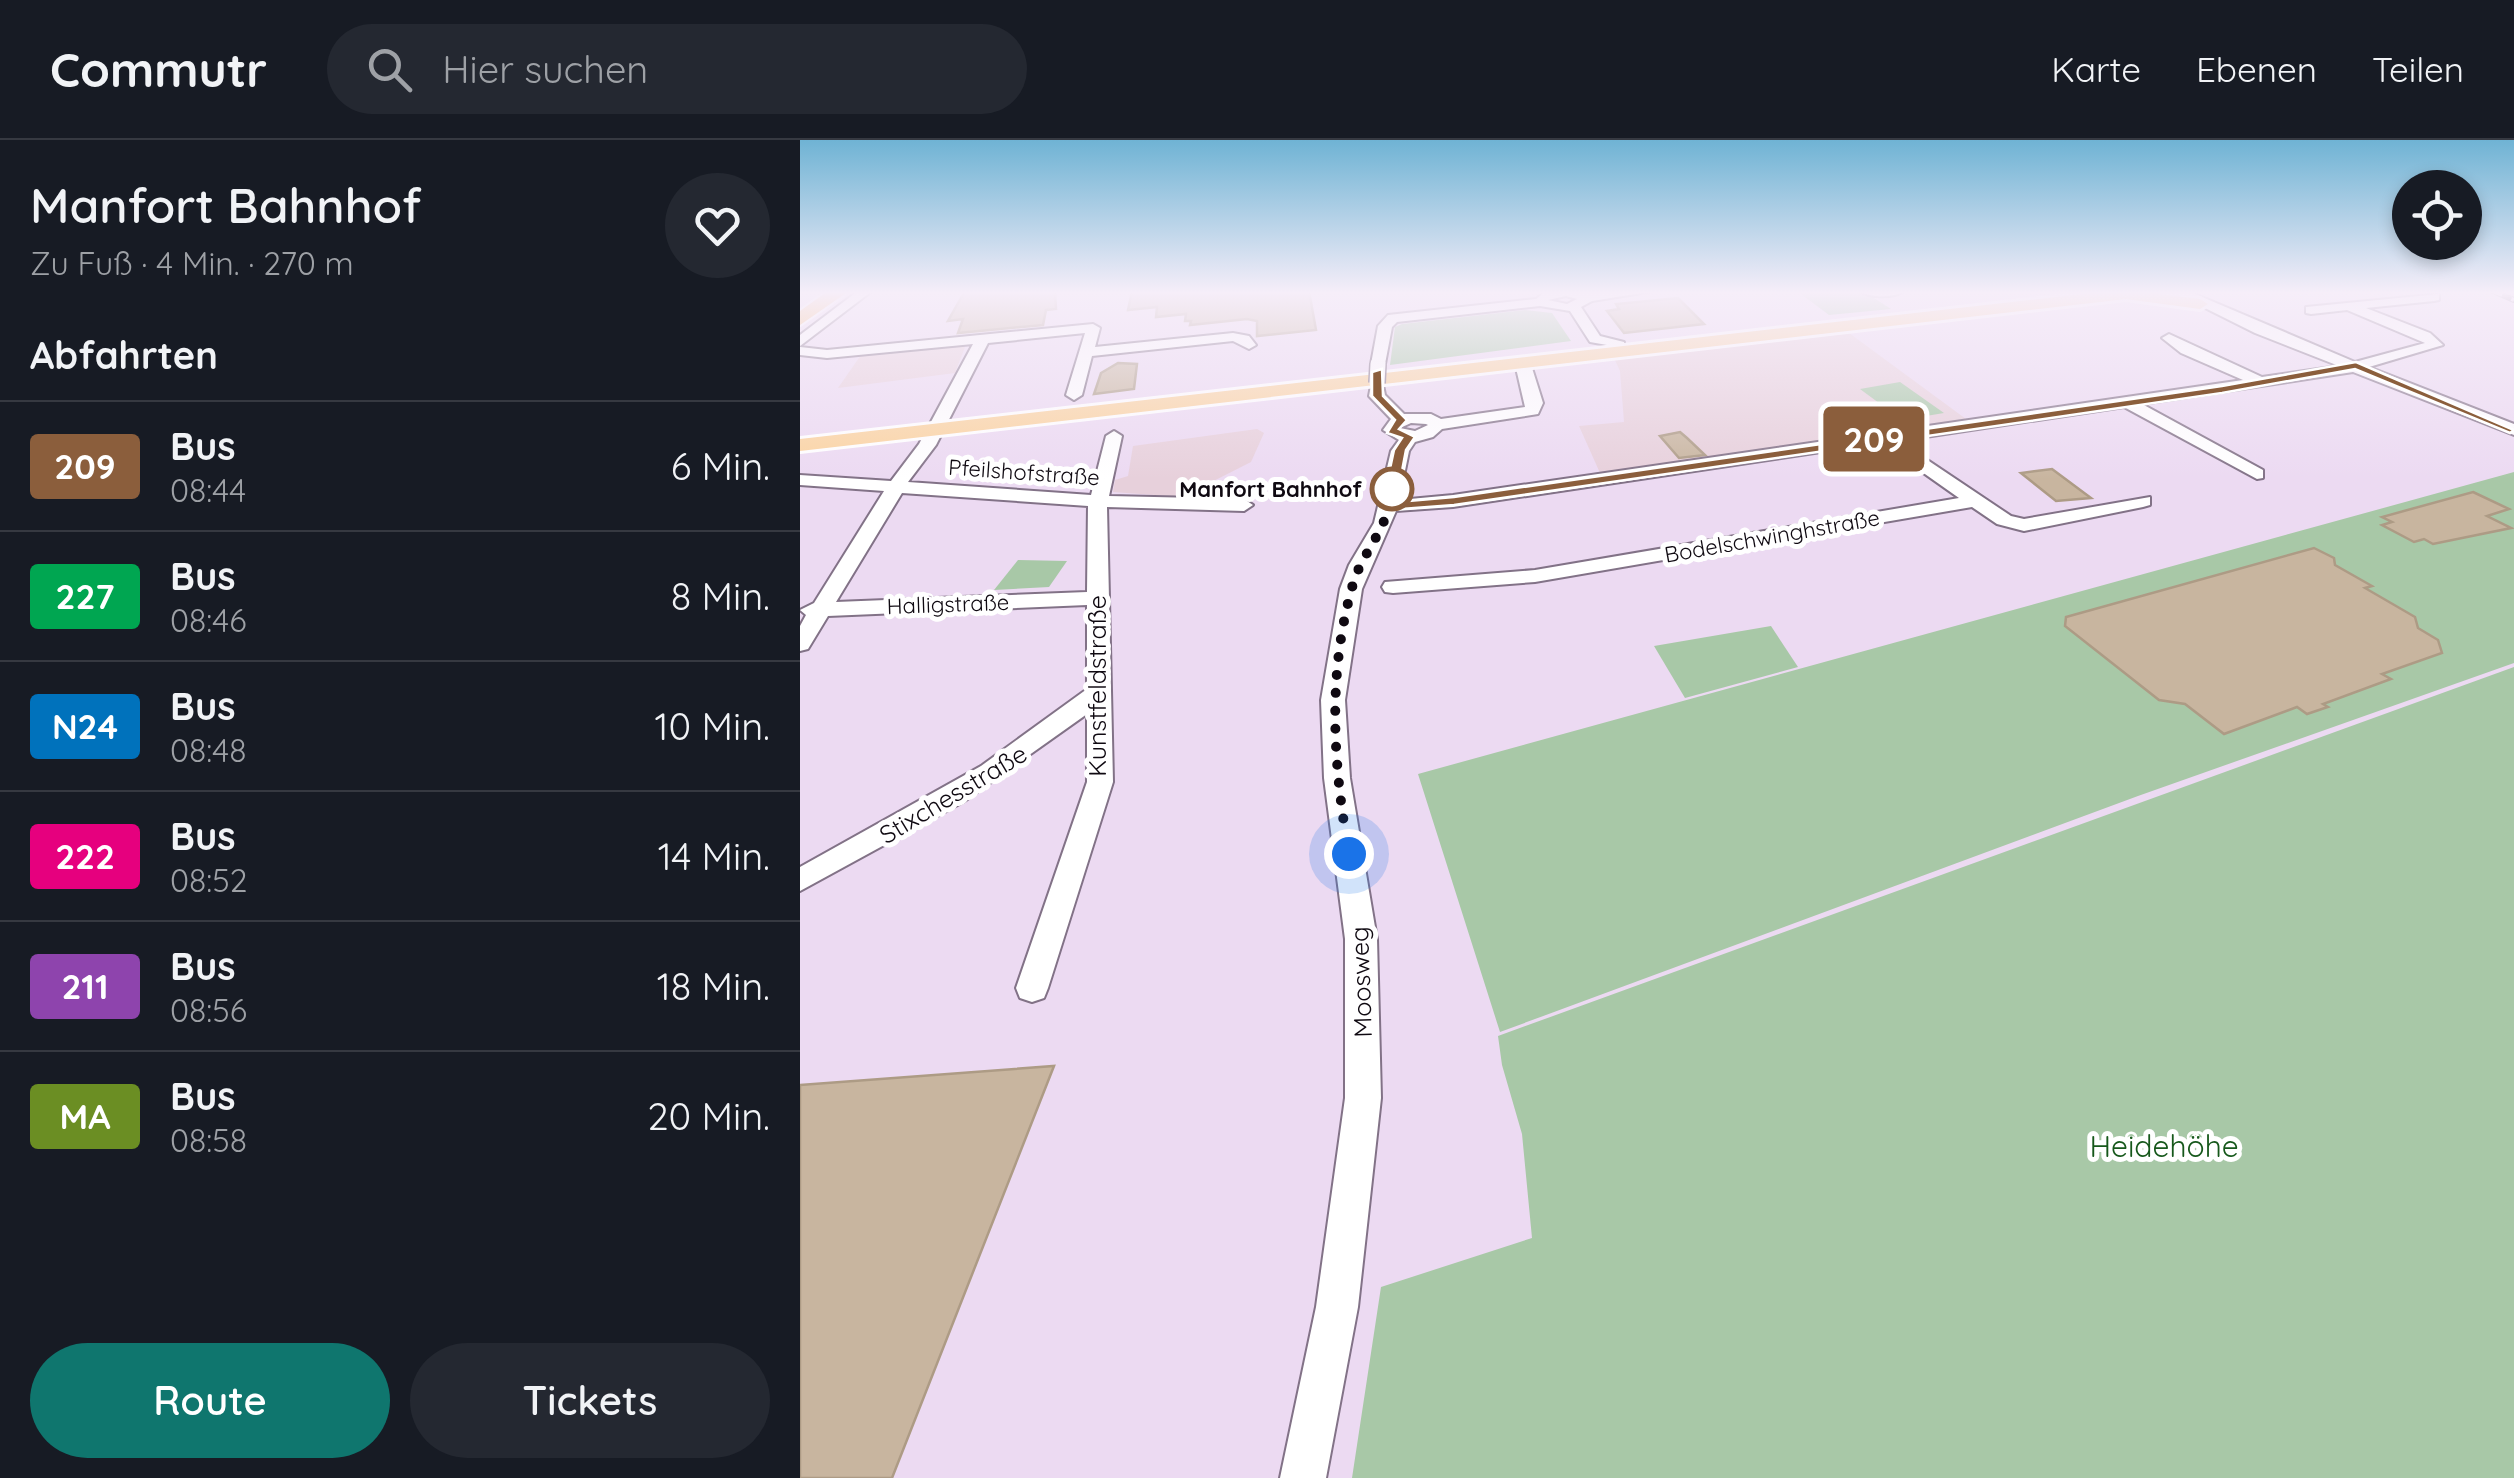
<!DOCTYPE html>
<html lang="de">
<head>
<meta charset="utf-8">
<style>
	:root { --surface:#171b24; --page:#242831; --text:#f1f3f6; --muted:#9ea1a6; --line:#363941; --accent:#0f766e }
	body { margin:0; font-family:Quicksand,sans-serif; background:var(--page); color:var(--text); height:100vh; display:flex; flex-direction:column; font-size:38px; white-space:nowrap }
	* { box-sizing:border-box; margin:0 }
	p { font-size:32px; color:var(--muted) }
	.icon { flex:none; width:55px; height:55px; fill:none; stroke:currentColor; stroke-width:2; stroke-linecap:round; stroke-linejoin:round }
	.map { position:relative; flex:1; overflow:hidden }
	.drawer { display:flex; flex-direction:column; background:var(--surface); width:800px }
	.drawer>* { flex:none }
	.badge { padding:0 20px; border-radius:8px; font-size:35px; line-height:65px }
	.fabs { position:absolute; left:1592px; top:30px; display:grid; gap:20px }
	.fabs a { display:grid; place-items:center; width:90px; height:90px; border-radius:50%; background:var(--surface); box-shadow:0 5px 15px #0003; font-size:50px }
	.you { position:absolute; width:50px; height:50px; margin:-25px; border:8px solid #fff; border-radius:50%; background:#1a73e8; box-shadow:0 0 0 15px #1a73e833 }
	.map>.badge { position:absolute; translate:-50% -50%; box-shadow:0 0 0 5px #fff }
	h2 { padding:0 30px; font-size:38px; line-height:90px }
	.round { display:grid; place-items:center; flex:none; width:105px; height:105px; border-radius:52px; background:var(--page) }
	.overview { display:flex; align-items:center; justify-content:space-between; height:170px; padding:0 30px }
	h1 { font-size:48px; font-weight:600; line-height:75px }
	.primary-button { display:flex; gap:20px; margin-top:auto; padding:20px 30px }
	.primary-button a { flex:1; height:115px; border-radius:60px; background:var(--accent); color:#fff; font-size:40px; font-weight:600; line-height:115px; text-align:center }
	.primary-button a+a { background:var(--page); color:var(--text) }
	ul { padding:0; list-style:none }
	li { display:flex; align-items:center; gap:30px; height:130px; padding:0 30px; border-top:2px solid var(--line) }
	li div { flex:1 }
	li b { display:block; font-size:38px }
	li em { font-style:normal }
	li .badge { min-width:110px; font-weight:700; text-align:center }
	header { display:flex; align-items:center; gap:60px; box-sizing:border-box; height:140px; padding:0 50px; background:var(--surface); border-bottom:2px solid var(--line) }
	header strong { font-size:48px }
	nav { display:flex; gap:55px; margin-inline-start:auto; font-size:35px }
	.search { width:700px; height:90px; background:var(--page); display:flex; align-items:center; gap:25px; box-sizing:border-box; padding:0 35px; border-radius:55px; color:var(--muted); font-size:38px }
	main { display:flex; flex:1; min-height:0 }
	.map>svg:first-child { display:block }
	.education { fill:#e7d0db }
	.green { fill:#a8c8a7 }
	.building { fill:#c8b59f; stroke:#ad9b85; stroke-width:2.5 }
	.lines { fill:none; stroke-linecap:round; stroke-linejoin:round }
	.minor-casing { stroke:#827287; stroke-width:4 }
	.major-casing { stroke:#fff; stroke-width:6 }
	.highway-casing { stroke:#fff; stroke-width:4 }
	.minor { fill:#fff; fill-rule:evenodd }
	.major { fill:#fbd3a0; fill-rule:evenodd }
	.highway { fill:#f9b660; fill-rule:evenodd }
	.rail-casing { stroke:#463d49; stroke-width:6 }
	.rail { stroke:#fff; stroke-width:4; stroke-dasharray:10; stroke-linecap:butt }
	.minor-bridge-casing { stroke:#827287; stroke-width:18; stroke-linecap:butt }
	.minor-bridge { stroke:#fff; stroke-width:15 }
	.line { fill:#8b5e3c; stroke:#fff; stroke-width:2.5 }
	.walk { stroke:#0f0911; stroke-width:10; stroke-dasharray:0 18 }
	.stop-dot { fill:#fff; stroke:#8b5e3c; stroke-width:5 }
	.labels { text-anchor:middle; stroke-width:10; stroke-linejoin:round; paint-order:stroke }
	.far-street-label { font-size:22px; fill:#0f0911; stroke:#fff }
	.far-stop-label { font-size:22px; font-weight:bold; fill:#0f0911; stroke:#fff; text-anchor:end }
	.street-label { font-size:25px; fill:#0f0911; stroke:#fff }
	.near-park-label { font-size:30px; fill:#16581b; stroke:#fff }
</style>
</head>
<body>
<header>
<strong>Commutr</strong>
<div class="search"><svg class="icon" aria-label="search" viewBox="0 0 24 24"><circle cx="10" cy="10" r="6"/><path d="M15 15l6 6"/></svg>Hier suchen</div>
<nav><a>Karte</a><a>Ebenen</a><a>Teilen</a></nav>
</header>
<main>
<section class="drawer">
<div class="overview"><div><h1>Manfort Bahnhof</h1><p>Zu Fuß · 4 Min. · 270 m</p></div><a class="round"><svg class="icon" aria-label="heart" viewBox="0 0 24 24"><path d="M12 20l-8-8c-3-5 5-10 8-4 3-6 11-1 8 4z"/></svg></a></div>
<h2>Abfahrten</h2>
<ul>
<li><span class="badge" style="background:#8b5e3c;color:#fff">209</span><div><b>Bus</b><p>08:44</p></div><em>6 Min.</em></li>
<li><span class="badge" style="background:#00a651;color:#fff">227</span><div><b>Bus</b><p>08:46</p></div><em>8 Min.</em></li>
<li><span class="badge" style="background:#0072bc;color:#fff">N24</span><div><b>Bus</b><p>08:48</p></div><em>10 Min.</em></li>
<li><span class="badge" style="background:#e6007e;color:#fff">222</span><div><b>Bus</b><p>08:52</p></div><em>14 Min.</em></li>
<li><span class="badge" style="background:#8e44ad;color:#fff">211</span><div><b>Bus</b><p>08:56</p></div><em>18 Min.</em></li>
<li><span class="badge" style="background:#6b8e23;color:#fff">MA</span><div><b>Bus</b><p>08:58</p></div><em>20 Min.</em></li>
</ul>
<div class="primary-button"><a>Route</a><a>Tickets</a></div>
</section>
<div class="map">
<svg width="1714" height="1338" viewBox="0 0 1714 1338">
	<rect width="100%" height="100%" fill="#ecdaf2"/>
	<g class="education">
		<path d="M 1045,190 L 1166,279 L 800,333 L 779,286 L 824,282 L 820,231 L 813,216 Z"/>
		<path d="M 150,205 L 165,207 L 155,233 L 38,248 L 61,215 Z"/>
		<path d="M 457,289 L 464,293 L 451,322 L 382,357 L 313,352 L 315,340 L 328,336 L 333,306 Z"/>
	</g>
	<g class="green">
		<path d="M 997,151 L 1063,151 L 1091,169 L 1029,175 Z"/>
		<path d="M 725,170 L 752,173 L 771,201 L 590,225 L 595,187 L 602,184 Z"/>
		<path d="M 1100,242 L 1144,273 L 1102,280 L 1060,249 Z"/>
		<path d="M 1714,332 L 1714,523 L 1338,656 L 700,892 L 618,634 Z"/>
		<path d="M 218,420 L 267,421 L 249,447 L 194,450 Z"/>
		<path d="M 971,486 L 998,527 L 885,558 L 854,506 Z"/>
		<path d="M 1714,527 L 1714,1338 L 552,1338 L 581,1147 L 732,1098 L 722,994 L 702,925 L 698,896 Z"/>
	</g>
	<g class="building">
		<path d="M 165,151 L 255,151 L 256,169 L 246,170 L 243,185 L 158,193 L 163,179 L 148,181 Z"/>
		<path d="M 332,151 L 509,151 L 516,190 L 457,196 L 457,181 L 447,179 L 390,185 L 391,181 L 385,181 L 386,174 L 356,177 L 357,167 L 328,170 Z"/>
		<path d="M 878,158 L 904,184 L 824,193 L 807,171 L 819,169 L 816,164 Z"/>
		<path d="M 318,223 L 337,224 L 334,249 L 294,254 L 301,233 Z"/>
		<path d="M 880,292 L 887,298 L 905,315 L 879,318 L 860,296 Z"/>
		<path d="M 1252,329 L 1291,358 L 1256,361 L 1221,333 Z"/>
		<path d="M 1673,352 L 1709,369 L 1687,376 L 1711,388 L 1633,404 L 1624,399 L 1614,402 L 1582,385 L 1592,382 L 1582,377 Z"/>
		<path d="M 1514,408 L 1534,418 L 1535,425 L 1572,446 L 1565,448 L 1615,477 L 1618,488 L 1638,500 L 1642,513 L 1582,534 L 1591,539 L 1523,564 L 1528,567 L 1507,574 L 1497,567 L 1424,594 L 1385,564 L 1359,560 L 1265,486 L 1266,477 Z"/>
		<path d="M 254,926 L 92,1338 L 0,1338 L 0,945 Z"/>
	</g>
	<g class="lines">
		<defs>
			<g id="minor">
				<path d="M 58,151 L 72,151 L 0,206 L 0,195 Z"/>
				<path d="M 746,151 L 854,151 L 792,161 L 781,167 L 800,196 L 824,202 L 824,208 L 790,202 L 770,171 L 740,166 L 597,182 L 592,187 L 585,224 L 578,228 L 571,224 L 578,186 L 588,175 L 736,159 ZM 766,156 L 777,159 L 767,164 L 748,160 Z"/>
				<path d="M 1060,151 L 1104,151 C 1094,158 1070,158 1060,151 Z"/>
				<path d="M 1371,151 L 1388,151 L 1555,222 L 1625,203 L 1547,170 L 1511,174 L 1506,173 L 1506,167 L 1639,154 L 1639,160 L 1634,161 L 1566,168 L 1630,193 L 1643,205 L 1569,227 L 1714,284 L 1714,295 L 1553,232 L 1342,264 L 1463,330 L 1463,338 L 1457,339 L 1324,267 L 1099,301 L 1211,376 L 1224,379 L 1350,357 L 1350,365 L 1343,367 L 1224,391 L 1197,384 L 1172,367 L 735,442 L 593,453 L 585,452 L 582,447 L 585,442 L 735,430 L 1159,358 L 1081,303 L 653,367 L 596,371 L 562,449 L 545,560 L 550,638 L 577,799 L 581,958 L 558,1167 L 526,1338 L 480,1338 L 516,1167 L 545,958 L 545,799 L 524,638 L 521,560 L 540,449 L 549,425 L 574,383 L 591,311 L 599,300 L 583,290 L 591,279 L 569,256 L 572,240 L 582,240 L 585,255 L 604,274 L 631,274 L 641,279 L 725,267 L 716,228 L 724,223 L 732,228 L 743,263 L 738,274 L 642,289 L 633,297 L 615,302 L 609,311 L 599,360 L 653,355 L 1443,240 L 1381,213 L 1362,198 L 1369,194 L 1462,237 L 1539,226 L 1455,193 ZM 611,283 L 626,284 L 628,285 L 615,291 L 600,288 Z"/>
				<path d="M 293,184 L 300,188 L 295,207 L 433,193 L 449,196 L 456,205 L 449,209 L 433,201 L 292,216 L 282,255 L 274,260 L 266,255 L 285,193 L 188,203 L 136,305 L 108,342 L 291,355 L 306,296 L 314,291 L 322,296 L 309,356 L 444,359 L 453,365 L 444,371 L 307,367 L 313,642 L 248,848 L 244,858 L 232,862 L 220,858 L 216,848 L 287,642 L 287,574 L 163,662 L 0,751 L 0,727 L 181,626 L 287,549 L 287,465 L 28,476 L 8,509 L 0,511 L 0,486 L 6,475 L 0,470 L 14,463 L 84,351 L 0,345 L 0,335 L 91,341 L 119,304 L 173,204 L 27,218 L 0,215 L 0,207 L 27,210 ZM 102,353 L 288,366 L 287,452 L 36,462 Z"/>
			</g>
			<path id="major" d="M 1310,151 L 1359,151 L 1358,154 L 1400,159 L 1408,164 L 1400,169 L 1326,159 L 0,311 L 0,299 Z"/>
			<path id="highway" d="M 28,151 L 49,151 L 0,185 L 0,171 Z"/>
		</defs>
		<use href="#minor" class="minor-casing"/>
		<use href="#major" class="major-casing"/>
		<use href="#highway" class="highway-casing"/>
		<use href="#minor" class="minor"/>
		<use href="#major" class="major"/>
		<use href="#highway" class="highway"/>
		<defs>
			<path id="rail" d="M 1693,151 L 1714,160"/>
		</defs>
		<use href="#rail" class="rail-casing"/>
		<use href="#rail" class="rail"/>
		<defs>
			<path id="minor-bridge" d="M 577,243 L 578,224"/>
		</defs>
		<use href="#minor-bridge" class="minor-bridge-casing"/>
		<use href="#minor-bridge" class="minor-bridge"/>
	</g>
	<linearGradient id="sky" x2="0" y2="1"><stop stop-color="#6fb3d4"/><stop offset="0.45" stop-color="#f6eef9"/><stop offset="1" stop-color="#f6eef9" stop-opacity="0"/></linearGradient>
	<rect width="1714" height="339" fill="url(#sky)"/>
	<path class="line" d="M 1556,222 L 1714,290 L 1710,293 L 1555,229 L 1422,253 L 654,365 L 588,370 L 582,366 L 594,310 L 602,298 L 587,293 L 595,280 L 572,256 L 572,232 L 582,229 L 583,256 L 607,280 L 599,289 L 615,297 L 606,310 L 596,362 L 654,357 L 1422,246 Z"/>
	<g class="lines">
		<path class="walk" d="M 549,714 C 533,623 527,534 553,444 C 560,420 575,403 584,381 C 590,367 591,351 594,336 L 592,349"/>
	</g>
	<circle class="stop-dot" cx="592" cy="349" r="20"/>
	<g class="labels">
		<g class="far-street-label">
			<text transform="translate(224 332) rotate(4)" y="8">Pfeilshofstraße</text>
			<text transform="translate(972 396) rotate(-10)" y="8">Bodelschwinghstraße</text>
			<text transform="translate(148 464) rotate(-2)" y="8">Halligstraße</text>
		</g>
		<g class="far-stop-label">
			<text x="562" y="357">Manfort Bahnhof</text>
		</g>
		<g class="street-label">
			<text transform="translate(297 546) rotate(-90)" y="9">Kunstfeldstraße</text>
			<text transform="translate(153 654) rotate(-31)" y="9">Stixchesstraße</text>
			<text transform="translate(561 842) rotate(-92)" y="9">Moosweg</text>
		</g>
		<g class="near-park-label">
			<text x="1364" y="1017">Heidehöhe</text>
		</g>
	</g>
</svg>
<div class="fabs">
<a><svg class="icon" aria-label="locate" viewBox="0 0 24 24"><circle cx="12" cy="12" r="6"/><path d="M12 2v4M12 18v4M2 12h4M18 12h4"/></svg></a>
</div>
<div class="you" style="left:549px;top:714px"></div>
<b class="badge" style="left:1074px;top:299px;background:#8b5e3c;color:#fff">209</b>
</div>
</main>
</body>
</html>
